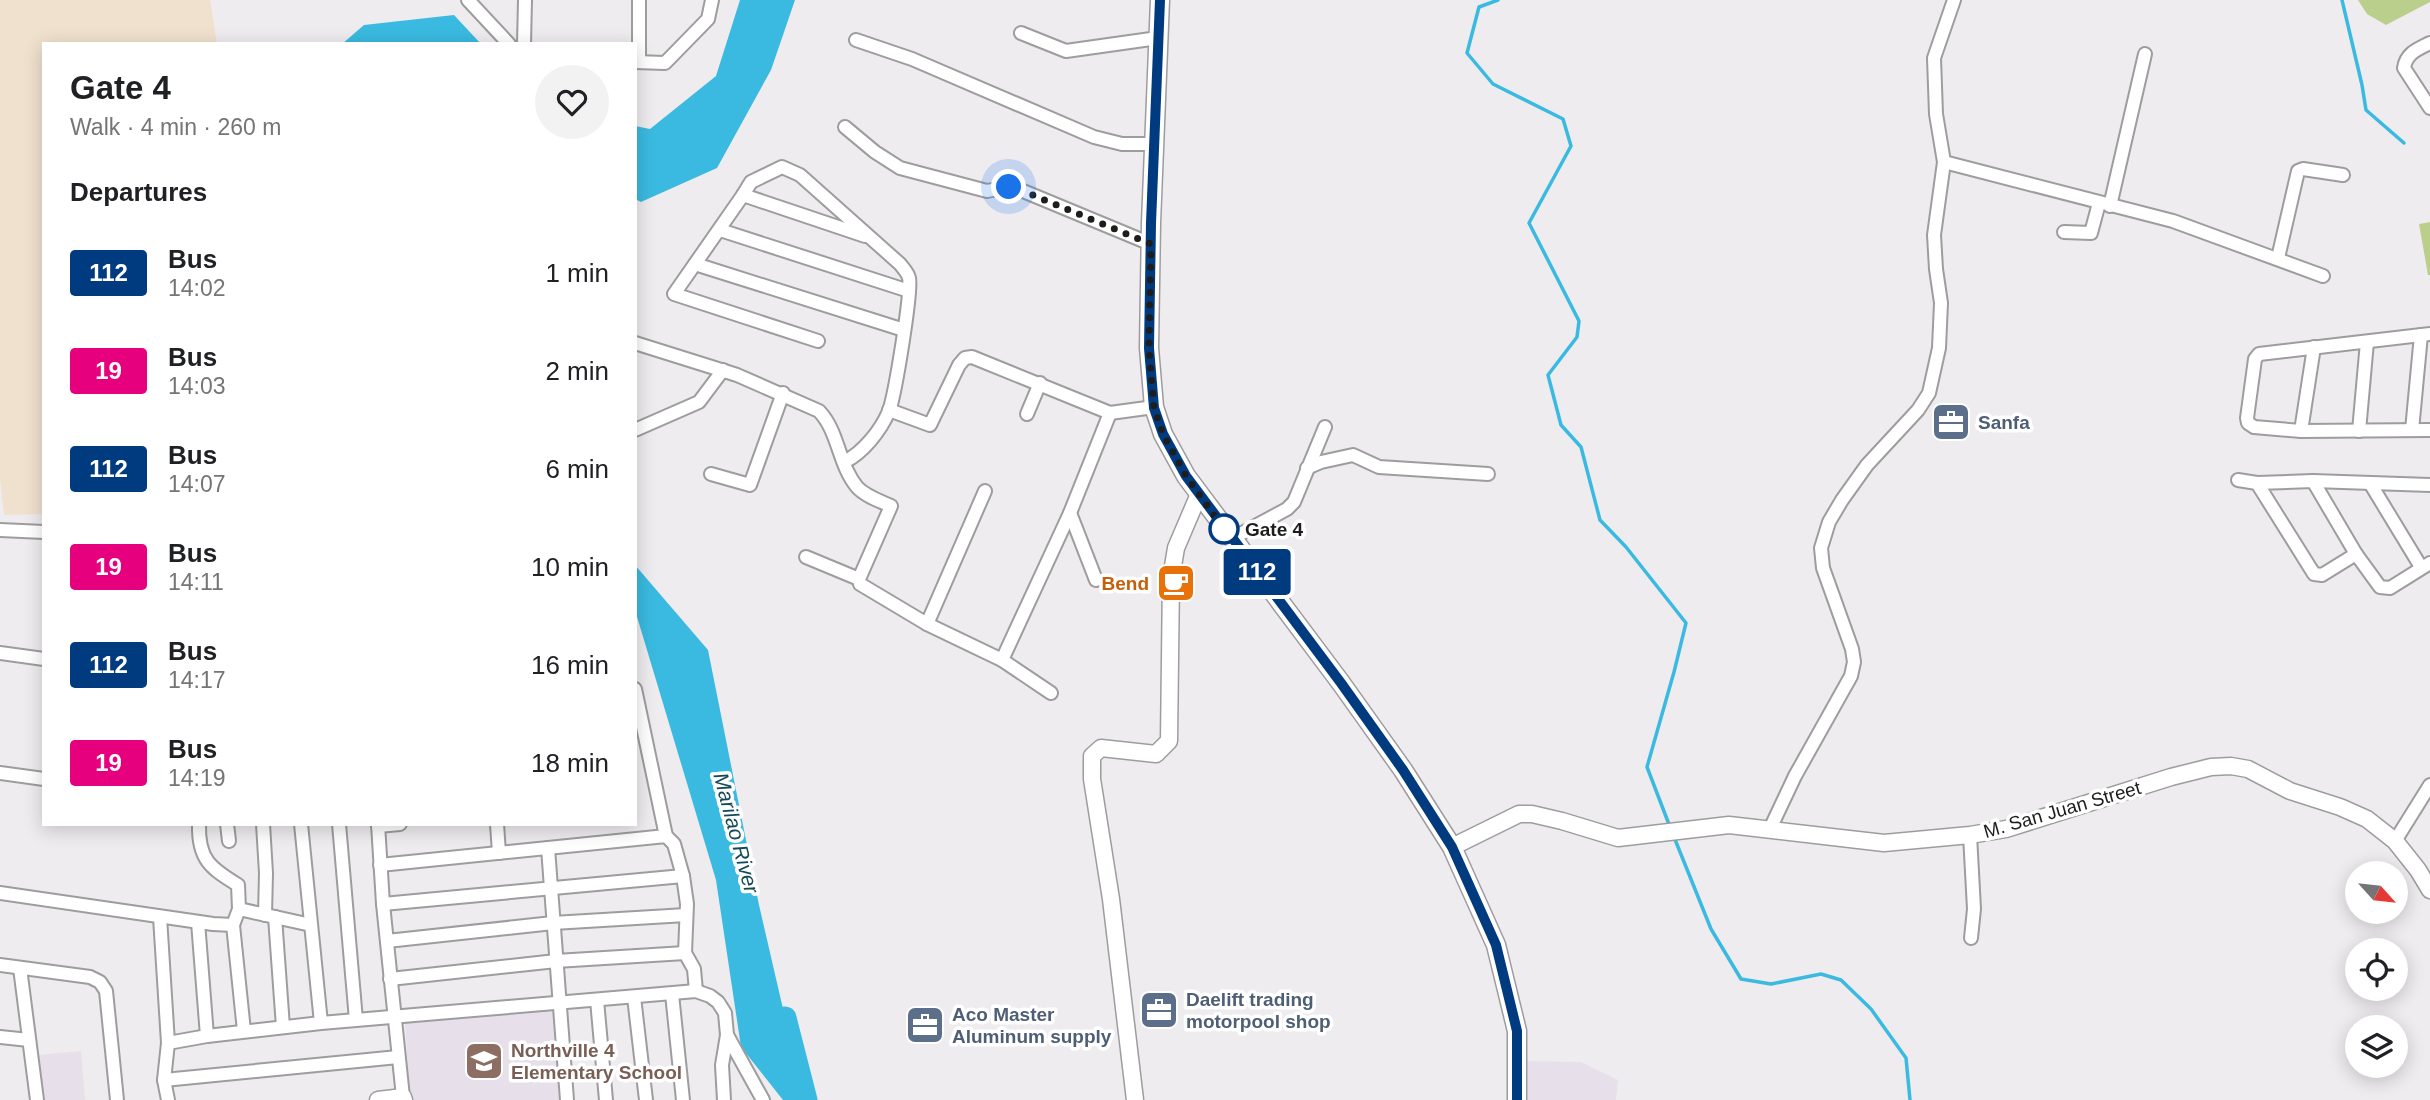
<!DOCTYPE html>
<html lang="en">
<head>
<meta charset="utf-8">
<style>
	:root { --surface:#fff; --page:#f2f2f2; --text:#202124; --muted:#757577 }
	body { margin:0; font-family:Helvetica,sans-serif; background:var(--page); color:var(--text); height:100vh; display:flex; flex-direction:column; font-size:26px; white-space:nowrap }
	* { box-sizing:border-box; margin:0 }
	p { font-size:23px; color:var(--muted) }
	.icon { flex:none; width:38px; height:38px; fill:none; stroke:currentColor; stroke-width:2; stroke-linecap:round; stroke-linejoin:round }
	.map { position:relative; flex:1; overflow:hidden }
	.panel { position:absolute; left:42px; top:42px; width:595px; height:784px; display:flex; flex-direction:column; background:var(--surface); border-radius:0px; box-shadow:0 4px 18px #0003 }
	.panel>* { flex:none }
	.badge { padding:0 14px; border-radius:5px; font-size:24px; line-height:46px }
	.needle { width:46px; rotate:117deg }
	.buttons { position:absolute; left:2345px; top:861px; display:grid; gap:14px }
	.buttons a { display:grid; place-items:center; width:63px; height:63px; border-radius:50%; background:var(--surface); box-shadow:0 4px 18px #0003; font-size:35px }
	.you { position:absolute; width:35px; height:35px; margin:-18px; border:5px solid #fff; border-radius:50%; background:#1a73e8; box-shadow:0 0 0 10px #1a73e833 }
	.map>.badge { position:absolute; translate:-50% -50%; box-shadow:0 0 0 4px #fff }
	h2 { padding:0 28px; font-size:26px; line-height:63px }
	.round { display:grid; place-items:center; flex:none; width:74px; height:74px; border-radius:37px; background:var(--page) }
	.overview { display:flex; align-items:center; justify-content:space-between; height:119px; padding:0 28px }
	h1 { font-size:33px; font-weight:700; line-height:52px }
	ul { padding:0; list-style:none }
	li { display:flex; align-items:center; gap:21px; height:98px; padding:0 28px }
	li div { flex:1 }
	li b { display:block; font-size:26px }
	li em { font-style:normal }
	li .badge { min-width:77px; font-weight:700; text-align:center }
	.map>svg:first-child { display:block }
	.industrial { fill:#f0e1ce }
	.built { fill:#e7e0ea }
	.green { fill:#bbcf8d }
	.water { fill:#3abae0 }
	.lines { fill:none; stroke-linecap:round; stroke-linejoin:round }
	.stream { stroke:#3abae0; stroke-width:3.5 }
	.river { stroke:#3abae0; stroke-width:23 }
	.minor-casing { stroke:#9e9c9f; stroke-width:16 }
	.tertiary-casing { stroke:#9e9c9f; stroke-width:19 }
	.secondary-casing { stroke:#9e9c9f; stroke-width:21 }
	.minor { stroke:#fff; stroke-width:12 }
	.tertiary { stroke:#fff; stroke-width:16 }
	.secondary { stroke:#fff; stroke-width:18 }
	.line-casing { stroke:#fff; stroke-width:16 }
	.line { stroke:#003b80; stroke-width:10 }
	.walk { stroke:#1e1d1e; stroke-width:7; stroke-dasharray:0 12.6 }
	.stop-dot { fill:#fff; stroke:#003b80; stroke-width:3.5 }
	.labels { text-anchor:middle; stroke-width:7; stroke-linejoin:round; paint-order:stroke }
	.service-label { font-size:19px; font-weight:bold; fill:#4e5e75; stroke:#fff; text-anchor:start }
	.stop-label { font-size:19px; font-weight:bold; fill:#1e1d1e; stroke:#fff; text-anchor:start }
	.food-label { font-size:19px; font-weight:bold; fill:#c56008; stroke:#fff; text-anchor:end }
	.street-label { font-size:19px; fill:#1e1d1e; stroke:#fff }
	.education-label { font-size:19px; font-weight:bold; fill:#785e54; stroke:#fff; text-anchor:start }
	.water-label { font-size:21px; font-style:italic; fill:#144959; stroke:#fff }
</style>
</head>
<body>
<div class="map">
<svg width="2430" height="1100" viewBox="0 0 2430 1100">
	<rect width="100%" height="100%" fill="#efecf0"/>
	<path class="industrial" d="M 0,0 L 210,0 L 217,44 L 44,44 L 44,514 L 4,515 L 0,478 Z"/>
	<g class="built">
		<path d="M 555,1009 L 564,1100 L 410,1100 L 405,1021 Z"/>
		<path d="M 81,1051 L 85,1100 L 42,1100 L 38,1055 Z"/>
		<path d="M 1523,1061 L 1581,1062 L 1618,1080 L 1616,1100 L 1520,1100 Z"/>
	</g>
	<g class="green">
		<path d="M 2358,0 L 2430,0 L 2430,2 L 2386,25 L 2367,14 Z"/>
		<path d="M 2430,222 L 2430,275 L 2428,275 L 2419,224 Z"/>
	</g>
	<g class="water">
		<path d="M 740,0 L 795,0 L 771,70 L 717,168 L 641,202 L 635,199 L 635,126 L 650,129 L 716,76 Z"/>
		<path d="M 454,15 L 481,44 L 342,44 L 364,25 Z"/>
		<path d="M 635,565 L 708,650 L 759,905 L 793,1052 L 812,1100 L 783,1100 L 741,1047 L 716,880 L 635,610 Z"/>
	</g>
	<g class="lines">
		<g class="stream">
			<path d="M 1498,0 L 1479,7 L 1467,53 L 1493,84 L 1563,119 L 1571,146 L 1529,223 L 1579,321 L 1577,337 L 1548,375 L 1561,425 L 1581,447 L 1600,520 L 1626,547 L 1686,623 L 1674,672 L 1647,767 L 1670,827"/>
			<path d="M 2342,0 L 2362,85 L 2366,110 L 2404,143"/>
			<path d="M 1674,837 L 1711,929 L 1741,979 L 1771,984 L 1821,974 L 1841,980 L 1871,1009 L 1906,1058 L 1910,1100"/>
		</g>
		<path class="river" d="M 785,1018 L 806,1100"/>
		<defs>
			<g id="minor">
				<path d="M 468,0 L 509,44"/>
				<path d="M 639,0 L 639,62"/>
				<path d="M 1021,33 L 1066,51 L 1158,38"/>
				<path d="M 856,40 L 912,59 L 1094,137 L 1122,144 L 1153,144"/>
				<path d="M 2430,43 C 2418,49 2406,53 2404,68 L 2430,108"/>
				<path d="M 524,44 L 525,0"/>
				<path d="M 635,62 L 665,63 L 708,19 L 712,0"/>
				<path d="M 845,127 L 875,152 L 900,168 L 987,191 L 1009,187 L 1023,191 L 1151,244"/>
				<path d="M 1944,162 L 2173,221 L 2323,276"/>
				<path d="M 743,195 L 751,182 L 782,167 L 800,175 L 900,264 C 903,268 908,273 909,278 C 912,292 895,395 889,411 C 881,430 863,453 844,462"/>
				<path d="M 2110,206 L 2145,54"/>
				<path d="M 720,230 L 909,291"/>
				<path d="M 2064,232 L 2091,233 L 2099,203"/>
				<path d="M 2278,258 L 2298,171 L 2303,169 L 2343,175"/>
				<path d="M 695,264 L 904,330"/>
				<path d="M 2430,334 L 2259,354 L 2255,359 L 2247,418 L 2248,423 L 2254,427 L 2301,431 L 2430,430"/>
				<path d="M 818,341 L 674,294 L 743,195 L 865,236"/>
				<path d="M 635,343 L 737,375 L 819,411 C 839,432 838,464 857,487 C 865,496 880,501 891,506 L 859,579 L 860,584 L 927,624 L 1002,660 L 1051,693"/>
				<path d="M 889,410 L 930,425 L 959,365 L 965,358 L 972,357 L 1110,413 L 1154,407"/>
				<path d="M 1027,414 L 1040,383"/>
				<path d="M 635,430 L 699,402 L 723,370"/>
				<path d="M 2412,430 L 2421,335"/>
				<path d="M 2301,431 L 2314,347"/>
				<path d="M 2359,431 L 2367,342"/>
				<path d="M 1307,468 L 1321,462 L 1353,455 L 1379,467 L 1488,474"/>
				<path d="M 711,474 L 750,485 L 783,393"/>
				<path d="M 2238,480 L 2257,483"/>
				<path d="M 2313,481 L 2356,554 L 2380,587 L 2390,588 L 2430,563"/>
				<path d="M 2370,483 L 2421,567"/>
				<path d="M 1070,513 L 1096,580"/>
				<path d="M 0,530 L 44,532"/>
				<path d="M 1231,539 L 1287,509 L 1294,502 L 1325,427"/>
				<path d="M 2356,554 L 2322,575 L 2314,574 L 2257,483 L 2313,481 L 2430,485"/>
				<path d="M 806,557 L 859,579"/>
				<path d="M 927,624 L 985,491"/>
				<path d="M 0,653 L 44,659"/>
				<path d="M 1002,660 L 1070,513 L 1110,413"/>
				<path d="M 635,689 L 666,836"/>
				<path d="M 0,773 L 44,779"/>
				<path d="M 199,824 C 198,859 210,868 238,885 L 239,909"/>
				<path d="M 227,824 L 229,841"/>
				<path d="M 263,824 L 266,873 L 265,915"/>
				<path d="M 301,824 L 321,1023"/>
				<path d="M 339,824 L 356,1020"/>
				<path d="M 378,824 L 383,904 L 403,1097"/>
				<path d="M 497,824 L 499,853"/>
				<path d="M 378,826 L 400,824"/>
				<path d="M 1770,829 L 1795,776 L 1851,676 L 1854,662 L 1852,649 L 1823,568 L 1821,548 L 1829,522 L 1842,500 L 1867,465 L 1918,410 L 1929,393 L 1939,348 L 1941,303 L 1936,269 L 1934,235 L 1944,162 L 1936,114 L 1934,58 L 1954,0"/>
				<path d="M 1970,835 L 1974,909 L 1971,938"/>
				<path d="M 2395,841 L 2430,785"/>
				<path d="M 548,848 L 567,1100"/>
				<path d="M 380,865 L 666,836 L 674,844 L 683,876 L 687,904 L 685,953 L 694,969 L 696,991"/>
				<path d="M 0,893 L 213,924 L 233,925 L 239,909 L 311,925"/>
				<path d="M 383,904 L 683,876"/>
				<path d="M 160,917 L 168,1043 L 164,1080 L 168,1100"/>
				<path d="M 275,917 L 283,1027"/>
				<path d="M 198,922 L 207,1036"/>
				<path d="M 233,925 L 244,1031"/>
				<path d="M 387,941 L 553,923 L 686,915"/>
				<path d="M 0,965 L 90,977 L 100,982 L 106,991 L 117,1100"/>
				<path d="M 20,968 L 37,1100"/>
				<path d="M 390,979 L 556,961 L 685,953"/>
				<path d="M 672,994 L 683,1100"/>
				<path d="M 634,997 L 646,1100"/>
				<path d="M 597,1000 L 606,1100"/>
				<path d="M 0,1037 L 29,1040"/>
				<path d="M 168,1043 L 207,1036 L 321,1023 L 696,991 L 710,996 L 718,1002 L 725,1013 L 727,1035 L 763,1100"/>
				<path d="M 164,1080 L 398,1057"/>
				<path d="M 724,1100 L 722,1065 L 727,1035"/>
			</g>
			<g id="tertiary">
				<path d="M 1452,847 L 1519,814 L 1532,814 L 1562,821 L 1618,838 L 1729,825 L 1884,843 L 1970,835 L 2006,829 L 2171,777 L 2211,767 L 2231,766 L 2248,769 L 2290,791 L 2340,807 L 2367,819 L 2395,841 L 2418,870 L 2430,890"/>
				<path d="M 378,1100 L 403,1097 L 404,1100"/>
				<path d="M 1135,1100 L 1111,899 L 1092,779 L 1092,756 L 1101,748 L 1156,754 L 1169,741 L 1171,578 L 1176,548 L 1199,494"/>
			</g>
			<path id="secondary" d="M 1160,0 L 1151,223 L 1149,348 L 1154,407 L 1163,434 L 1186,476 L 1341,683 L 1403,770 L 1452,847 L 1496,945 L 1517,1031 L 1517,1100"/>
		</defs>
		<use href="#minor" class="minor-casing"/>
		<use href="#tertiary" class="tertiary-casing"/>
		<use href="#secondary" class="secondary-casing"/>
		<use href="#minor" class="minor"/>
		<use href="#tertiary" class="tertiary"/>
		<use href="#secondary" class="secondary"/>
	</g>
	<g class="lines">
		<defs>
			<path id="line" d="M 1160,0 L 1151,223 L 1149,348 L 1154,408 L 1163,434 L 1186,476 L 1341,683 L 1403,770 L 1452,847 L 1496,945 L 1517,1031 L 1517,1100"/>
		</defs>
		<use href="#line" class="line-casing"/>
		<use href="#line" class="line"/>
		<path class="walk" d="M 1009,187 L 1023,191 L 1151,244 L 1149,348 L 1154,408 L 1163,434 L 1186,476 L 1231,539 L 1224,529"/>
	</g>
	<defs>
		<symbol id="office-square" viewBox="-11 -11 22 22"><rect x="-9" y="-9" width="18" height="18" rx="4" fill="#5c6f8a" stroke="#fff"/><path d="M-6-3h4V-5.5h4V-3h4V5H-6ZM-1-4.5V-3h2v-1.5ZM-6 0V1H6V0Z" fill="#fff"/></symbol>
		<symbol id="cafe-square" viewBox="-11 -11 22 22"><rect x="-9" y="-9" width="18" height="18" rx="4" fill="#e8710a" stroke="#fff"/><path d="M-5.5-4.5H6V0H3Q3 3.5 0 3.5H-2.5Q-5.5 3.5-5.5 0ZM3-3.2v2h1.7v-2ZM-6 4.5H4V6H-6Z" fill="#fff"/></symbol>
		<symbol id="school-square" viewBox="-11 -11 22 22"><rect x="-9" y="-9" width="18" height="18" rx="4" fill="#8d6e63" stroke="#fff"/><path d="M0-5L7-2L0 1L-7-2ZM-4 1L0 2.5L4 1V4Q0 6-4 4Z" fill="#fff"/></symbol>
	</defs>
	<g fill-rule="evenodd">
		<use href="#office-square" x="1929" y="400" width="44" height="44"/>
		<use href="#cafe-square" x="1154" y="561" width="44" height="44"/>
		<use href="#office-square" x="1137" y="988" width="44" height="44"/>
		<use href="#office-square" x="903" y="1003" width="44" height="44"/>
		<use href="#school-square" x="462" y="1039" width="44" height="44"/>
	</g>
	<circle class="stop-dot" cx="1224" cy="529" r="14"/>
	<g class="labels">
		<g class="service-label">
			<text x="1978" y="429">Sanfa</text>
			<text x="1186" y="1006">Daelift trading<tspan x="1186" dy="22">motorpool shop</tspan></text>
			<text x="952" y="1021">Aco Master<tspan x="952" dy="22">Aluminum supply</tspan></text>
		</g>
		<g class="stop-label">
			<text x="1245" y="536">Gate 4</text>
		</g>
		<g class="food-label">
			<text x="1149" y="590">Bend</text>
		</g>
		<g class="street-label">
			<text transform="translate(2062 809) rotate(-16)" y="7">M. San Juan Street</text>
		</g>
		<g class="education-label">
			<text x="511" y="1057">Northville 4<tspan x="511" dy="22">Elementary School</tspan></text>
		</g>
		<g class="water-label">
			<text transform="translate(736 833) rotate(75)" y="7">Marilao River</text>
		</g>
	</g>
</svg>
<div class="buttons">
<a><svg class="needle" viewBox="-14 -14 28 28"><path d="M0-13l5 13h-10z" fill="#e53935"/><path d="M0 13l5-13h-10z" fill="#757577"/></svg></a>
<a><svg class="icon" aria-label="locate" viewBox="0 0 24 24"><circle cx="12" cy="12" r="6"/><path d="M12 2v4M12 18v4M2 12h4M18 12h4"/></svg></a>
<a><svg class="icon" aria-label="layers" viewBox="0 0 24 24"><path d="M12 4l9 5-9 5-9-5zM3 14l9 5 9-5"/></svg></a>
</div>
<div class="you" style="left:1009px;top:187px"></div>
<b class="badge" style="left:1257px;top:572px;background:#003b80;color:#fff">112</b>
<section class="panel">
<div class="overview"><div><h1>Gate 4</h1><p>Walk · 4 min · 260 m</p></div><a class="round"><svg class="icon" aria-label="heart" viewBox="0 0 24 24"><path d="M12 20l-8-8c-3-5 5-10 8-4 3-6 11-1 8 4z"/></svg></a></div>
<h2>Departures</h2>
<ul>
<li><span class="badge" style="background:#003b80;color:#fff">112</span><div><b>Bus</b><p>14:02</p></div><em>1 min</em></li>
<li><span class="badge" style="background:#e6007e;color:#fff">19</span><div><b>Bus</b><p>14:03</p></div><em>2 min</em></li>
<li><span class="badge" style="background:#003b80;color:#fff">112</span><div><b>Bus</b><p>14:07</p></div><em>6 min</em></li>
<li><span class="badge" style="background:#e6007e;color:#fff">19</span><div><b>Bus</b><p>14:11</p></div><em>10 min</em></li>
<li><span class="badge" style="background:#003b80;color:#fff">112</span><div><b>Bus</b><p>14:17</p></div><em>16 min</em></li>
<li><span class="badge" style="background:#e6007e;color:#fff">19</span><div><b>Bus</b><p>14:19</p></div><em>18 min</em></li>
</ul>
</section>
</div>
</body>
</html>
